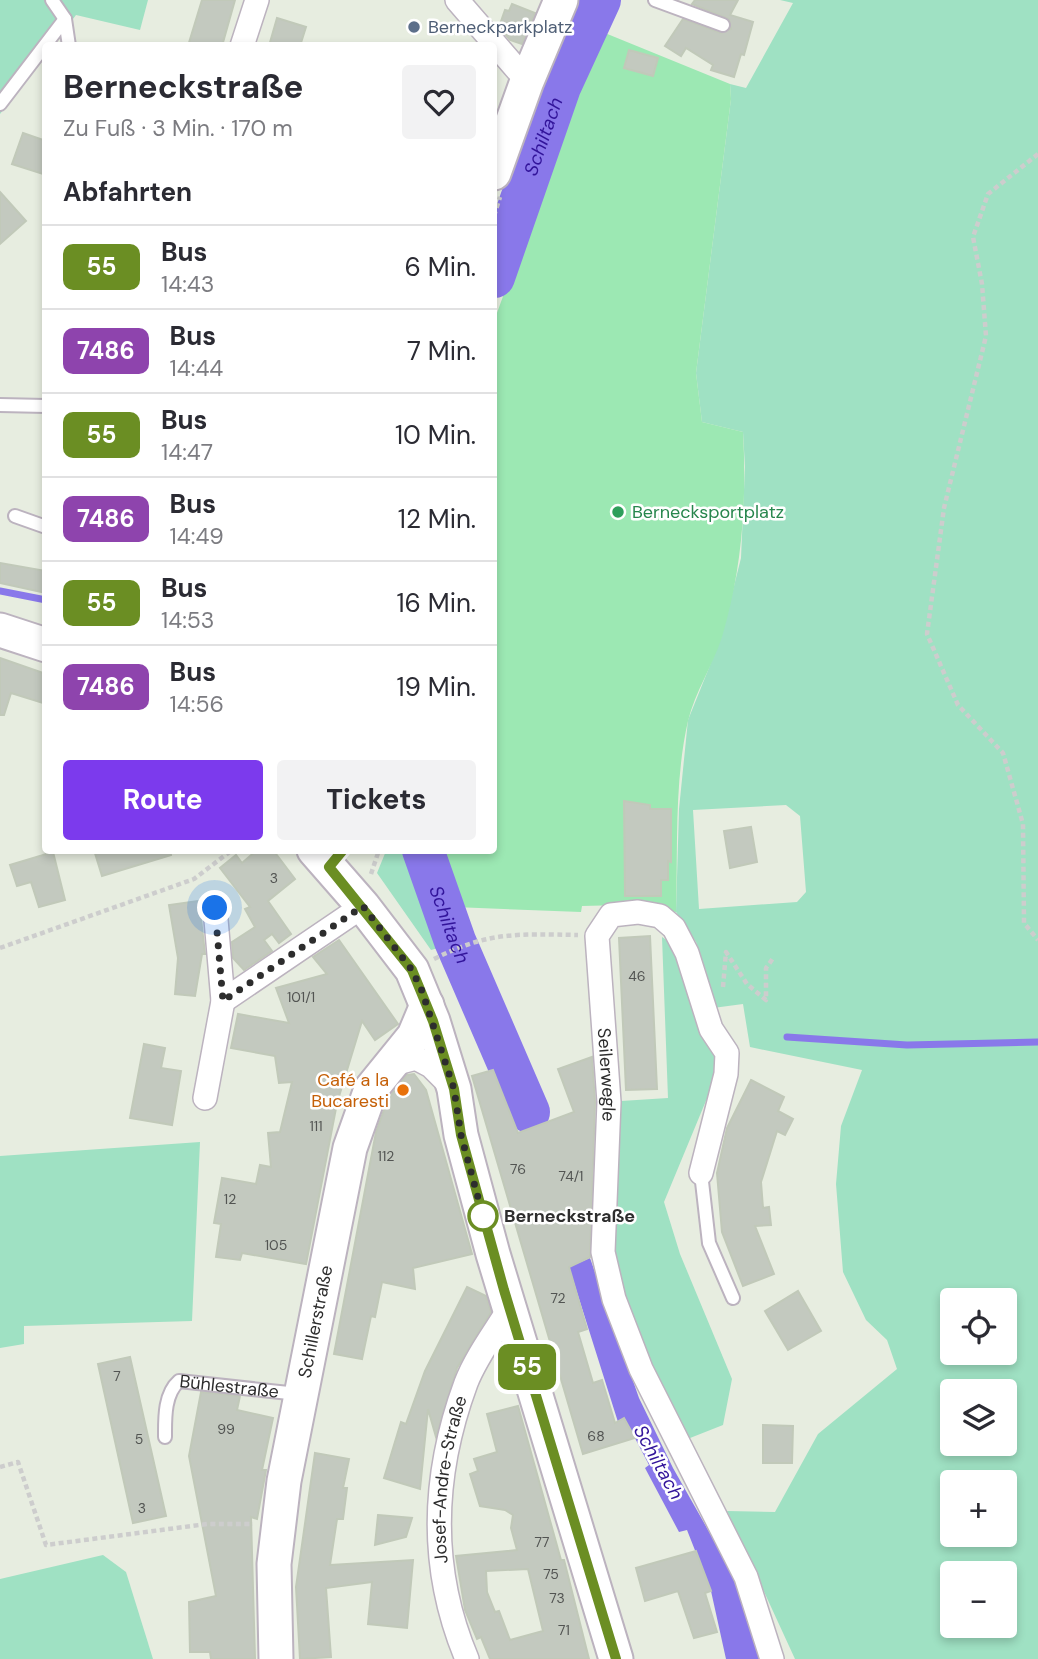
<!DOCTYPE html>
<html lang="de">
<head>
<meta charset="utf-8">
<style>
	:root { --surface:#fff; --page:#f2f2f3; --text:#2b2b33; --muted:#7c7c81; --line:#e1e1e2; --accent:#7c3aed }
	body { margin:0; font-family:"DM Sans",sans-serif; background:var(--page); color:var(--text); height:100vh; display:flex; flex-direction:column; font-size:26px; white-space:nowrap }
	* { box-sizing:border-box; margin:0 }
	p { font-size:23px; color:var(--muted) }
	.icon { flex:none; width:38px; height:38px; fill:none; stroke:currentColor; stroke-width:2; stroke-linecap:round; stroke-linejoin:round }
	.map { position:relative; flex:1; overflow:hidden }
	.drawer { position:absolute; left:42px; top:42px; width:455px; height:812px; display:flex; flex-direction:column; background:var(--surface); border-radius:7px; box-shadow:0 4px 10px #0003 }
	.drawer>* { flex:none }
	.badge { padding:0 14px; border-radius:10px; font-size:24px; line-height:46px }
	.buttons { position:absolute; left:940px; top:1288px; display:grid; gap:14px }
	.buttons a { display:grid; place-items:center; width:77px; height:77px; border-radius:7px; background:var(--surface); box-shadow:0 4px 10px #0003; font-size:35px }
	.you { position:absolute; width:35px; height:35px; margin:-18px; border:5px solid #fff; border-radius:50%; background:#1a73e8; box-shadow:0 0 0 10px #1a73e833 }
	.map>.badge { position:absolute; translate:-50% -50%; box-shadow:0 0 0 4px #fff }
	h2 { padding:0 21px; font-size:26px; line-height:63px }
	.round { display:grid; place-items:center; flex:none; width:74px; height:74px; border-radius:7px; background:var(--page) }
	.headline { display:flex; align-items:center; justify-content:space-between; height:119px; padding:0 21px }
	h1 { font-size:33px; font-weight:700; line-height:52px }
	.primary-button { display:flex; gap:14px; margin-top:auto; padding:14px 21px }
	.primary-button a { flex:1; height:80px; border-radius:7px; background:var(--accent); color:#fff; font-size:28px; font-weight:700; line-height:80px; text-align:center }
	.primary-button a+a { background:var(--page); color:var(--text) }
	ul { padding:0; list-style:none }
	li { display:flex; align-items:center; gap:21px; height:84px; padding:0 21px; border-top:2px solid var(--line) }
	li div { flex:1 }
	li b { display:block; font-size:26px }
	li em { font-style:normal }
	li .badge { min-width:77px; font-weight:700; text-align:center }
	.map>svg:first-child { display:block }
	.green { fill:#9fe1c3; fill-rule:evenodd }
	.pitch { fill:#9ce8b3 }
	.water { fill:#8978ea }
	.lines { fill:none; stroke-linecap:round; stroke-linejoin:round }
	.stream { stroke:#8978ea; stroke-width:7 }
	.river { stroke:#8978ea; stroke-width:42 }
	.building { fill:#c3c9bf; stroke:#c1c9b9; stroke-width:2; fill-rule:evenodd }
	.service-casing { stroke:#bcb3bf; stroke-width:16 }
	.minor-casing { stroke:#bcb3bf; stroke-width:26 }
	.secondary-casing { stroke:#bcb3bf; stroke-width:37 }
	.path { stroke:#cdcdcd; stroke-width:4.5; stroke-dasharray:5 3.5; stroke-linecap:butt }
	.service { stroke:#fff; stroke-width:12 }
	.minor { stroke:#fff; stroke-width:23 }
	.secondary { stroke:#fff; stroke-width:33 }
	.line-casing { stroke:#fff; stroke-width:16 }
	.line { stroke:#6b8e23; stroke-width:10 }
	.walk { stroke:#2d2d2d; stroke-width:7; stroke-dasharray:0 12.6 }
	.service-dot { fill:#5c6f8a; stroke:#fff; stroke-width:2.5 }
	.leisure-dot { fill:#2e9e5b; stroke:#fff; stroke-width:2.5 }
	.food-dot { fill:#e8710a; stroke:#fff; stroke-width:2.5 }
	.stop-dot { fill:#fff; stroke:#6b8e23; stroke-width:3.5 }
	.labels { text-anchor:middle; stroke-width:5; stroke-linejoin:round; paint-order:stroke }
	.number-label { font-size:14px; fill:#525452 }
	.service-label { font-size:18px; fill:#4e5e75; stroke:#fff; text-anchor:start }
	.leisure-label { font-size:18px; fill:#27864d; stroke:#fff; text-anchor:start }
	.street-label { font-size:18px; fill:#2d2d2d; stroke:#fff }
	.food-label { font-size:18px; fill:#c56008; stroke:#fff; text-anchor:end }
	.stop-label { font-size:18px; font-weight:bold; fill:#2d2d2d; stroke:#fff; text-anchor:start }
	.water-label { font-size:19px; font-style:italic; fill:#32149a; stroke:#fff }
</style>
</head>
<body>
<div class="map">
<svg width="1038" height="1659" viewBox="0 0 1038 1659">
	<rect width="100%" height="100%" fill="#e7ede0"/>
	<g class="green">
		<path d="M 0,0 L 148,0 L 140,30 L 76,15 L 0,114 Z"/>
		<path d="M 780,0 L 1038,0 L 1038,1659 L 795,1659 L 727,1511 L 775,1512 L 818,1434 L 897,1369 L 887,1340 L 866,1320 L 843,1272 L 836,1184 L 841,1126 L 862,1070 L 750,1047 L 743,1004 L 713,1008 L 706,971 L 696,942 L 676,912 L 679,809 L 688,720 L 721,638 L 741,558 L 745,467 L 743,432 L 702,422 L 696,373 L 731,99 L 730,84 L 746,88 L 793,3 ZM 786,805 L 800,816 L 806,892 L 797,902 L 699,909 L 693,810 ZM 952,1300 L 1004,1300 L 1004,1353 L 952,1353 ZM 952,1391 L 1004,1391 L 1004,1444 L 952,1444 ZM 952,1482 L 1004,1482 L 1004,1535 L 952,1535 ZM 952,1573 L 1004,1573 L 1004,1626 L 952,1626 Z"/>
		<path d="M 386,851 L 404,851 L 412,876 L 442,947 L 431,950 L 377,873 Z"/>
		<path d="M 662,937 L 671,943 L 716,1059 L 715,1079 L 664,1202 L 680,1254 L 732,1379 L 723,1425 L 685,1440 C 659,1387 626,1332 616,1272 C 607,1216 616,1157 621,1101 L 668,1098 Z"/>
		<path d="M 200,1142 L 192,1321 L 24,1326 L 24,1344 L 0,1348 L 0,1156 Z"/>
		<path d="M 103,1555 L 126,1572 L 153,1659 L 0,1659 L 0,1579 Z"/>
	</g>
	<path class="pitch" d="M 600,31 L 730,84 L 731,99 L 696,373 L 702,422 L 743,432 C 747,501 742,570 722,637 C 713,665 695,692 688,721 C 674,782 678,849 676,912 L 622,905 L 582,906 L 581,912 L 454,907 L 434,851 L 494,850 L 494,321 Z"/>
	<g class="water">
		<path d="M 405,851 L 434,851 L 467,936 L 442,947 L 412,876 Z"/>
		<path d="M 474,948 L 541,1107 L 517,1116 L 449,959 Z"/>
		<path d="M 590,1258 L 639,1398 L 673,1468 L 737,1581 L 760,1659 L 726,1659 L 711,1591 L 687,1530 L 679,1532 L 645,1468 L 649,1465 L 625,1419 L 618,1422 L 569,1267 Z"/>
	</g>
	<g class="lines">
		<g class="stream">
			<path d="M 0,591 L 46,600"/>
			<path d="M 787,1037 L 907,1045 L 1038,1042"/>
		</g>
		<g class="river">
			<path id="s1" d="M 494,277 L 560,87 L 600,0"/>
			<path id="s2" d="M 423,850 L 455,941 L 529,1112"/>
		</g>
	</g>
	<g class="building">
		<path d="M 202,0 L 235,0 L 222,46 L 188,46 Z"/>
		<path d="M 695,0 L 738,0 L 730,15 L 753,22 L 744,55 L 741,54 L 734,77 L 711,70 L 713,65 L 686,48 L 681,56 L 665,46 L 683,19 L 721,33 L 731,29 L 729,19 L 692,4 Z"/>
		<path d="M 512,4 L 535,13 L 522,44 L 510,40 L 499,27 L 505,10 L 509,11 Z"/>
		<path d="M 277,18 L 306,27 L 300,46 L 269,46 Z"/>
		<path d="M 629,50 L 658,58 L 653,76 L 624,68 Z"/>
		<path d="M 23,133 L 46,141 L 46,175 L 12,164 Z"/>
		<path d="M 0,192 L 26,221 L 0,244 Z"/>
		<path d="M 0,563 L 46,571 L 46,593 L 0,583 Z"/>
		<path d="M 0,658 L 46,674 L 46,704 L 11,693 L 4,715 L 0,715 Z"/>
		<path d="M 624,801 L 650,805 L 650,809 L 671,809 L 671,862 L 668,861 L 668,880 L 661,880 L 661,896 L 625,896 Z"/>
		<path d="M 751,827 L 757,862 L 730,868 L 724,831 Z"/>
		<path d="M 94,850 L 170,850 L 171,855 L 102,876 Z"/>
		<path d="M 257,850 L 273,850 L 295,879 L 268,901 L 291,934 L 279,943 L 272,934 L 264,940 L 272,951 L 244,970 L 233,958 L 232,942 L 255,927 L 245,909 L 250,907 L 220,868 L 236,855 L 242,863 Z"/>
		<path d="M 53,852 L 65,900 L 39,907 L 31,882 L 17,886 L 10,865 Z"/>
		<path d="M 199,901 L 205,954 L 202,954 L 195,996 L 175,994 L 178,958 L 169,905 Z"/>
		<path d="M 650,936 L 657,1089 L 626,1090 L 619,938 Z"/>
		<path d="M 339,940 L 398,1024 L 375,1040 L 362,1021 L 337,1103 L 306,1264 L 242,1253 L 240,1260 L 216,1257 L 221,1224 L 214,1223 L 222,1178 L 256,1184 L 260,1165 L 271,1167 L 268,1133 L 280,1132 L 292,1082 L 279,1083 L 275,1056 L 231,1048 L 238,1014 L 289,1023 L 276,988 L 327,974 L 313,957 Z"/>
		<path d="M 144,1044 L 165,1048 L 161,1068 L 181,1071 L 172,1125 L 130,1118 Z"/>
		<path d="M 592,1057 L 595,1102 L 590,1257 L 569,1267 L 587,1329 L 578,1332 L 593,1383 L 602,1380 L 615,1423 L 624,1418 L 635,1438 L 583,1454 L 472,1076 L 493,1070 L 518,1133 L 574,1112 L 558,1069 Z"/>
		<path d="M 414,1074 L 426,1090 L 472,1254 L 413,1268 L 415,1289 L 382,1282 L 375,1317 L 371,1316 L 362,1359 L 334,1354 L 376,1132 L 388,1099 L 407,1075 Z"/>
		<path d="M 751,1080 L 784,1097 L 778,1111 L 793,1119 L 785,1135 L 777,1131 L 761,1182 L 763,1208 L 769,1207 L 771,1225 L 755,1226 L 774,1274 L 743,1286 L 722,1232 L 717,1173 L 727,1128 Z"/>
		<path d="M 467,1287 L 486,1296 L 491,1312 L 457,1368 L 436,1437 L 428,1409 L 420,1489 L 384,1478 L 401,1422 L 406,1424 L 425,1371 Z"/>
		<path d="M 798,1291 L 821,1331 L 788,1350 L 765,1311 Z"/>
		<path d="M 130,1357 L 166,1516 L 133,1523 L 98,1364 Z"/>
		<path d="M 201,1392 L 240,1396 L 237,1410 L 273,1418 L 262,1470 L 266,1470 L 257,1519 L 251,1517 L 255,1659 L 211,1659 L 210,1652 L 190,1652 L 189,1602 L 216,1596 L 189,1456 Z"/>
		<path d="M 518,1406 L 561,1560 L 564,1560 L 589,1659 L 490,1659 L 481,1637 L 477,1639 L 465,1610 L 456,1556 L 517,1550 L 511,1528 L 513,1515 L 505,1510 L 480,1506 L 470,1474 L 478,1471 L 474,1459 L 497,1452 L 487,1414 ZM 528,1569 L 543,1631 L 510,1640 L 499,1611 L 495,1612 L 487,1592 L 486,1571 Z"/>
		<path d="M 763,1425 L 793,1426 L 792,1463 L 763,1463 Z"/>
		<path d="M 315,1453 L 349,1459 L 343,1488 L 347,1488 L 343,1519 L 337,1519 L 330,1565 L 413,1560 L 407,1628 L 368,1624 L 372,1582 L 326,1588 L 331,1657 L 300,1659 L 296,1587 Z"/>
		<path d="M 378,1515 L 412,1518 L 406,1537 L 375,1545 Z"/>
		<path d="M 696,1551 L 711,1591 L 705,1593 L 717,1632 L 694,1638 L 678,1591 L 645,1601 L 636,1568 Z"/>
	</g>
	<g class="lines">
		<defs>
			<g id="service">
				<path d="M 52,0 L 65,19"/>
				<path d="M 655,0 L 723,25"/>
				<path d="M 0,104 L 65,19 L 69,46"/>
				<path d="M 0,405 L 46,406"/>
				<path d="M 15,516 L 46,527"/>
				<path d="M 701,1173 L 709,1243 L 733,1298"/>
				<path id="s3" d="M 165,1437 C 165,1419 164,1394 179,1381 L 298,1394"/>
			</g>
			<g id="minor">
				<path d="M 457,0 L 527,81"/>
				<path d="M 242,46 L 257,0"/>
				<path d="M 223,1001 L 363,906"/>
				<path d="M 389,1065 L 416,1058 L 431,1066 L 452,1087"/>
				<path d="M 205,1098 L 223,1001 L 215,908"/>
				<path id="s4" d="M 701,1173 L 726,1074 L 727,1053 L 711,1029 L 687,953 L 674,928 L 660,916 L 638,912 L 611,915 L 597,936 L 609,1102 L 603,1252 L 614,1299 L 641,1369 L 746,1577 L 772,1659"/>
				<path id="s5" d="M 467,1659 C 429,1569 432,1475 466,1383 C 476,1357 495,1332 509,1309"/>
			</g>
			<g id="secondary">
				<path d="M 494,173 L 527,81 L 561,0"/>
				<path d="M 0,630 L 46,645"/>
				<path d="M 314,850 L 363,906 L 412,970 L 433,1021 L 454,1089 L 461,1135 L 493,1254 L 616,1659"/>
				<path id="s6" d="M 276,1659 L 274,1564 L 284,1481 L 350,1148 L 371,1089 L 414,1036 L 427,1005"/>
			</g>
		</defs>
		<use href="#service" class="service-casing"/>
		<use href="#minor" class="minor-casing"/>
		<use href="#secondary" class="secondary-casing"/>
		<g class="path">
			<path d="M 1038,154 L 988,194 L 973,237 L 982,284 L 986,336 L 944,508 L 927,634 L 958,705 L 1003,753 L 1023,824 L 1024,923 L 1038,940"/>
			<path d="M 494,216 L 500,197"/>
			<path d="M 371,874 L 379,850"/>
			<path d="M 0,948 L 194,879 L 232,850"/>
			<path d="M 434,959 C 489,931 519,934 578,935"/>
			<path d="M 723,987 L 726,952 L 747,984 L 766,1000 L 766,968 L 774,957"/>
			<path d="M 0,1467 L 18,1462 L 46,1545 L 207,1524 L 253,1524"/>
		</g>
		<use href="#service" class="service"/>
		<use href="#minor" class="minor"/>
		<use href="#secondary" class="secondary"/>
	</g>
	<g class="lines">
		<defs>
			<path id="line" d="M 343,850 L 329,867 L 412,970 L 433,1021 L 454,1089 L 461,1135 L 504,1290 L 616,1659"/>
		</defs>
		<use href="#line" class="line-casing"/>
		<use href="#line" class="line"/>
		<path class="walk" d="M 215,908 L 223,1001 L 363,906 L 412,970 L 422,991 L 454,1089 L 461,1135 L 483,1216"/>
	</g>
	<circle class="service-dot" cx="414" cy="27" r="7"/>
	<circle class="leisure-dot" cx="618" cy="512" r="7"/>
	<circle class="food-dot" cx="403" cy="1090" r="7"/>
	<circle class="stop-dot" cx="483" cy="1216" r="14"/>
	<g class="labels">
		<g class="number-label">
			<text x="274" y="883">3</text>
			<text x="637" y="981">46</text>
			<text x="301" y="1002">101/1</text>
			<text x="316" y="1131">111</text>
			<text x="386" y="1161">112</text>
			<text x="518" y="1174">76</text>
			<text x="571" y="1181">74/1</text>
			<text x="230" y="1204">12</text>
			<text x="276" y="1250">105</text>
			<text x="558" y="1303">72</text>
			<text x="117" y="1381">7</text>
			<text x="226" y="1434">99</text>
			<text x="596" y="1441">68</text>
			<text x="139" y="1444">5</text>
			<text x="142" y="1513">3</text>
			<text x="542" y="1547">77</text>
			<text x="551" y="1579">75</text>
			<text x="557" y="1603">73</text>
			<text x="564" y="1635">71</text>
		</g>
		<g class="service-label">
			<text x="428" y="33">Berneckparkplatz</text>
		</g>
		<g class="leisure-label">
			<text x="632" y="518">Bernecksportplatz</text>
		</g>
		<g class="street-label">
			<text dy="6" stroke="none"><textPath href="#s4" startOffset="492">Seilerwegle</textPath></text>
			<text dy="6" stroke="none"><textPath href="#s6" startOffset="341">Schillerstraße</textPath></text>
			<text dy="6" stroke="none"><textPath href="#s3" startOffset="110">Bühlestraße</textPath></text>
			<text dy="6" stroke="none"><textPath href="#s5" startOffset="184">Josef-Andre-Straße</textPath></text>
		</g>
		<g class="food-label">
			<text x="389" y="1086">Café a la<tspan x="389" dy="21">Bucaresti</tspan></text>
		</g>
		<g class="stop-label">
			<text x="504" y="1222">Berneckstraße</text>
		</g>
		<g class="water-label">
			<text dy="7" stroke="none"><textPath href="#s1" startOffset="149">Schiltach</textPath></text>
			<text dy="7" stroke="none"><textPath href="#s2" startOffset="79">Schiltach</textPath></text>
			<text transform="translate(659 1462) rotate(61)" y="7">Schiltach</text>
		</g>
	</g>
</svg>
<div class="buttons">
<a><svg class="icon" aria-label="locate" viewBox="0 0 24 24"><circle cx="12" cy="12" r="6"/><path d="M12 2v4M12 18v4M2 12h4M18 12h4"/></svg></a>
<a><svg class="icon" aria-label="layers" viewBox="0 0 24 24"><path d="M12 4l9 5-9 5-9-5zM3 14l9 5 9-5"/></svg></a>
<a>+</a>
<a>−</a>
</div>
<div class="you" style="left:215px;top:908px"></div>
<b class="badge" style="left:527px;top:1367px;background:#6b8e23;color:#fff">55</b>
<section class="drawer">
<div class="headline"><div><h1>Berneckstraße</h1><p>Zu Fuß · 3 Min. · 170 m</p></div><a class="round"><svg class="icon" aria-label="heart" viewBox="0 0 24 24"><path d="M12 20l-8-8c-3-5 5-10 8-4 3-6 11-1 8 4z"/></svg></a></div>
<h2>Abfahrten</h2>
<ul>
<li><span class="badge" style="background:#6b8e23;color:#fff">55</span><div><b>Bus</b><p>14:43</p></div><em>6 Min.</em></li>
<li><span class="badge" style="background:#8e44ad;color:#fff">7486</span><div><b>Bus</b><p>14:44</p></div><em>7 Min.</em></li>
<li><span class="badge" style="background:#6b8e23;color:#fff">55</span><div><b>Bus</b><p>14:47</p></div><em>10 Min.</em></li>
<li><span class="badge" style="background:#8e44ad;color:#fff">7486</span><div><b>Bus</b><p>14:49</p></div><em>12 Min.</em></li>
<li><span class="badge" style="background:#6b8e23;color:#fff">55</span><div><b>Bus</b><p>14:53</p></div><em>16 Min.</em></li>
<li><span class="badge" style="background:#8e44ad;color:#fff">7486</span><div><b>Bus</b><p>14:56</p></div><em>19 Min.</em></li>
</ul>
<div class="primary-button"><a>Route</a><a>Tickets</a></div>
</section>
</div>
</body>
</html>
